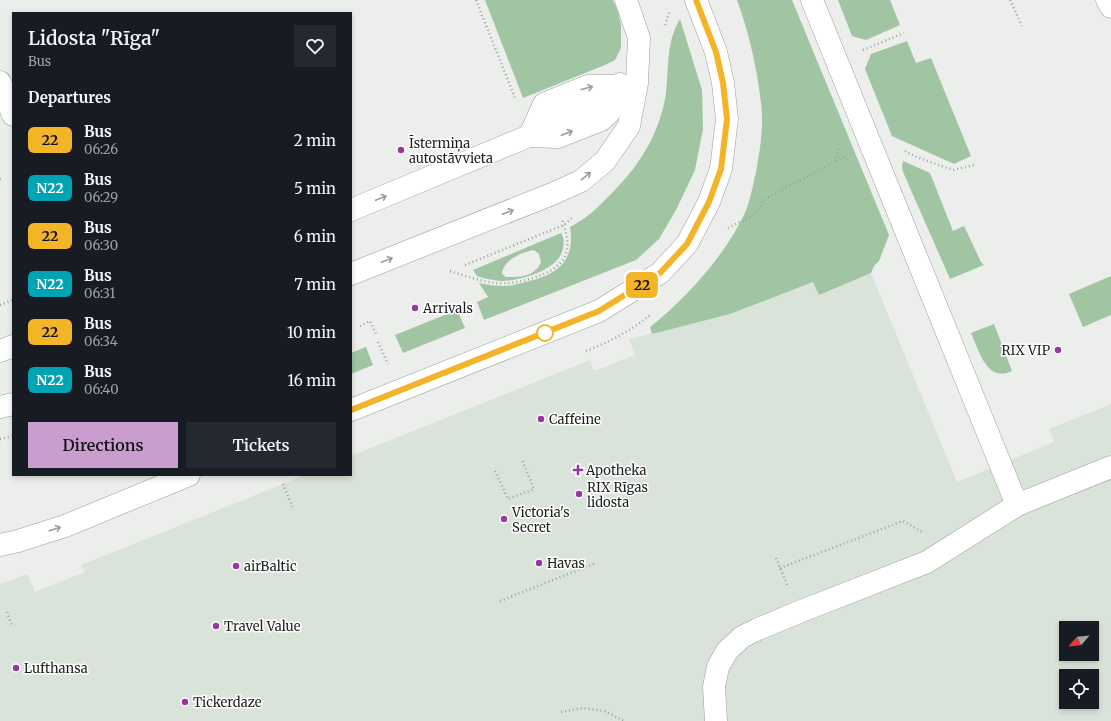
<!DOCTYPE html>
<html lang="en">
<head>
<meta charset="utf-8">
<style>
	:root { --surface:#171b24; --page:#242831; --text:#f1f3f6; --muted:#9ea1a6; --accent:#c99ecf }
	body { margin:0; font-family:Merriweather,serif; background:var(--page); color:var(--text); height:100vh; display:flex; flex-direction:column; font-size:15px; white-space:nowrap }
	* { box-sizing:border-box; margin:0 }
	p { font-size:13px; color:var(--muted) }
	.icon { flex:none; width:22px; height:22px; fill:none; stroke:currentColor; stroke-width:2; stroke-linecap:round; stroke-linejoin:round }
	.map { position:relative; flex:1; overflow:hidden }
	.side { position:absolute; left:12px; top:12px; width:340px; height:464px; display:flex; flex-direction:column; background:var(--surface); border-radius:0px; box-shadow:0 2px 6px #0003 }
	.side>* { flex:none }
	.badge { padding:0 8px; border-radius:6px; font-size:14px; line-height:26px }
	.needle { width:26px; rotate:243deg }
	.buttons { position:absolute; left:1059px; top:621px; display:grid; gap:8px }
	.buttons a { display:grid; place-items:center; width:40px; height:40px; border-radius:0px; background:var(--surface); box-shadow:0 2px 6px #0003; font-size:20px }
	.map>.badge { position:absolute; translate:-50% -50%; box-shadow:0 0 0 2px #fff }
	h2 { padding:0 16px; font-size:15px; line-height:36px }
	.round { display:grid; place-items:center; flex:none; width:42px; height:42px; border-radius:0px; background:var(--page) }
	.head { display:flex; align-items:center; justify-content:space-between; height:68px; padding:0 16px }
	h1 { font-size:19px; font-weight:600; line-height:30px }
	.action { display:flex; gap:8px; margin-top:auto; padding:8px 16px }
	.action a { flex:1; height:46px; border-radius:0px; background:var(--accent); color:#111; font-size:16px; font-weight:600; line-height:46px; text-align:center }
	.action a+a { background:var(--page); color:var(--text) }
	ul { padding:0; list-style:none }
	li { display:flex; align-items:center; gap:12px; height:48px; padding:0 16px }
	li div { flex:1 }
	li b { display:block; font-size:15px }
	li em { font-style:normal }
	li .badge { min-width:44px; font-weight:700; text-align:center }
	.map>svg:first-child { display:block }
	.built { fill:#dae3da; fill-rule:evenodd }
	.green { fill:#a1c5a2; fill-rule:evenodd }
	.lines { fill:none; stroke-linecap:round; stroke-linejoin:round }
	.minor-casing { stroke:#9b9e9b; stroke-width:23 }
	.major-casing { stroke:#9b9e9b; stroke-width:23 }
	.path { stroke:#9fa29f; stroke-width:2.5; stroke-dasharray:1 3; stroke-linecap:butt }
	.minor { stroke:#fff; stroke-width:22 }
	.major { stroke:#fff; stroke-width:22 }
	.oneway { stroke:#9a9b9a }
	.line-casing { stroke:#fff; stroke-width:9 }
	.line { stroke:#f4b427; stroke-width:6 }
	.poi-dot { fill:#98379f; stroke:#fff; stroke-width:1.5 }
	.stop-dot { fill:#fff; stroke:#f4b427; stroke-width:2 }
	.labels { text-anchor:middle; stroke-width:3; stroke-linejoin:round; paint-order:stroke }
	.poi-label { font-size:13px; fill:#1e201e; stroke:#fff; text-anchor:start }
</style>
</head>
<body>
<div class="map">
<svg width="1111" height="721" viewBox="0 0 1111 721">
	<rect width="100%" height="100%" fill="#ebeeeb"/>
	<path class="built" d="M 871,273 L 957,482 L 1054,442 L 1049,429 L 1111,404 L 1111,721 L 0,721 L 0,584 L 28,574 L 35,592 L 85,572 L 81,565 L 305,475 L 351,475 L 351,456 L 590,360 L 594,371 L 635,355 L 629,339 L 730,314 L 813,282 L 819,294 ZM 1066,628 L 1092,628 L 1092,654 L 1066,654 ZM 1066,676 L 1092,676 L 1092,702 L 1066,702 Z"/>
	<g class="green">
		<path d="M 485,0 L 613,0 L 618,12 L 621,25 L 621,48 L 615,60 L 605,65 L 523,98 Z"/>
		<path d="M 737,0 L 792,0 L 889,235 L 879,261 L 874,266 L 871,273 L 819,295 L 813,282 L 730,314 L 652,334 L 650,327 C 687,298 725,255 745,213 C 750,201 753,185 756,172 C 760,150 764,126 761,103 C 757,68 749,33 737,0 Z"/>
		<path d="M 838,0 L 890,0 L 900,25 L 866,40 L 852,36 Z"/>
		<path d="M 680,19 L 702,90 L 703,129 L 695,170 L 676,210 L 659,239 L 636,260 L 484,320 L 477,302 L 488,297 L 479,283 C 487,285 496,286 504,286 C 511,286 518,284 525,282 C 556,276 576,261 570,227 C 589,217 597,208 612,193 C 640,165 660,133 666,93 C 669,68 666,42 680,19 Z"/>
		<path d="M 907,41 L 916,63 L 931,58 L 971,156 L 954,164 L 892,136 L 865,69 L 871,54 Z"/>
		<path d="M 903,161 L 930,173 L 953,231 L 964,226 L 981,262 L 984,265 L 950,279 L 903,172 L 902,166 Z"/>
		<path d="M 561,233 C 564,238 564,243 563,248 C 560,270 520,281 501,281 C 493,280 485,279 477,276 L 473,270 ZM 534,250 L 539,254 L 541,262 C 535,277 520,277 506,277 L 502,274 C 503,260 522,252 534,250 Z"/>
		<path d="M 1111,276 L 1111,315 L 1083,327 L 1069,294 Z"/>
		<path d="M 457,310 L 465,328 L 403,353 L 395,335 Z"/>
		<path d="M 994,324 L 1012,371 C 987,383 979,351 971,333 Z"/>
		<path d="M 366,347 L 373,365 L 351,374 L 351,353 Z"/>
	</g>
	<g class="lines">
		<defs>
			<g id="minor">
				<path d="M 812,0 L 1017,505"/>
				<path d="M 1107,0 L 1111,7"/>
				<path d="M 0,82 L 13,115"/>
				<path d="M 530,135 L 544,104 L 588,86 L 620,86"/>
				<path d="M 529,136 L 558,137 L 601,120 L 609,113 L 620,84"/>
				<path d="M 351,210 L 529,136 L 552,120 L 594,104 L 620,86"/>
				<path d="M 351,274 L 552,194 L 581,181 L 605,161 L 629,126 L 637,83 L 639,38 L 626,0"/>
				<path d="M 0,351 L 13,346"/>
				<path d="M 0,407 L 13,404"/>
				<path d="M 716,721 L 714,687 L 718,667 L 727,651 L 742,637 L 758,629 L 799,612 L 927,562 L 1017,505 L 1111,467"/>
			</g>
			<g id="major">
				<path d="M 351,410 L 599,311 L 660,273 L 687,244 L 709,202 L 721,169 L 727,119 L 723,83 L 716,52 L 696,0"/>
				<path d="M 0,545 L 18,541 L 65,526 L 189,475"/>
			</g>
		</defs>
		<use href="#minor" class="minor-casing"/>
		<use href="#major" class="major-casing"/>
		<g class="path">
			<path d="M 476,0 L 515,98"/>
			<path d="M 1010,0 L 1022,26"/>
			<path d="M 665,25 L 670,11"/>
			<path d="M 863,50 L 904,33"/>
			<path d="M 905,151 L 914,156 L 953,170 L 974,165"/>
			<path d="M 836,161 L 846,156"/>
			<path d="M 0,179 L 2,178"/>
			<path d="M 728,228 L 754,215 L 764,200 L 835,161 L 840,146"/>
			<path d="M 465,265 L 564,225 L 573,217"/>
			<path d="M 450,271 C 465,276 480,281 495,283 C 515,285 556,276 565,256 C 570,244 566,232 562,220"/>
			<path d="M 0,305 L 13,300"/>
			<path d="M 360,326 L 370,321 L 376,334"/>
			<path d="M 378,342 L 388,364"/>
			<path d="M 586,351 C 609,342 631,331 650,315"/>
			<path d="M 0,439 L 13,436"/>
			<path d="M 495,471 L 508,499 L 534,489 L 522,460"/>
			<path d="M 283,484 L 293,508"/>
			<path d="M 776,558 L 788,587"/>
			<path d="M 780,568 L 903,521 L 922,532"/>
			<path d="M 500,601 L 596,563"/>
			<path d="M 7,612 L 12,626"/>
			<path d="M 561,712 L 583,708 L 604,711 L 624,721"/>
		</g>
		<use href="#minor" class="minor"/>
		<use href="#major" class="major"/>
	</g>
	<defs><path id="oneway-shaft" d="M-6 0H5M1.5-3L5.5 0L1.5 3" fill="none" stroke-width="1.6" stroke-linecap="round" stroke-linejoin="round"/></defs>
	<g class="oneway">
		<use href="#oneway-shaft" transform="translate(587 88) rotate(-14)"/>
		<use href="#oneway-shaft" transform="translate(567 133) rotate(-21)"/>
		<use href="#oneway-shaft" transform="translate(586 176) rotate(-39)"/>
		<use href="#oneway-shaft" transform="translate(381 198) rotate(-22)"/>
		<use href="#oneway-shaft" transform="translate(508 212) rotate(-22)"/>
		<use href="#oneway-shaft" transform="translate(387 260) rotate(-22)"/>
		<use href="#oneway-shaft" transform="translate(55 529) rotate(-18)"/>
	</g>
	<g class="lines">
		<defs>
			<path id="line" d="M 351,410 L 599,311 L 660,273 L 687,244 L 709,202 L 721,169 L 727,119 L 723,83 L 716,52 L 696,0"/>
		</defs>
		<use href="#line" class="line-casing"/>
		<use href="#line" class="line"/>
	</g>
	<g class="poi-dot">
		<circle cx="401" cy="150" r="4"/>
		<circle cx="415" cy="308" r="4"/>
		<circle cx="1058" cy="350" r="4"/>
		<circle cx="541" cy="419" r="4"/>
		<path d="M576 464h4v4h4v4h-4v4h-4v-4h-4v-4h4z"/>
		<circle cx="579" cy="494" r="4"/>
		<circle cx="504" cy="519" r="4"/>
		<circle cx="539" cy="563" r="4"/>
		<circle cx="236" cy="566" r="4"/>
		<circle cx="216" cy="626" r="4"/>
		<circle cx="16" cy="668" r="4"/>
		<circle cx="185" cy="702" r="4"/>
	</g>
	<circle class="stop-dot" cx="545" cy="333" r="8"/>
	<g class="labels">
		<g class="poi-label">
			<text x="409" y="148">Īstermiņa<tspan x="409" dy="15">autostāvvieta</tspan></text>
			<text x="423" y="313">Arrivals</text>
			<text x="1050" y="355" text-anchor="end">RIX VIP</text>
			<text x="549" y="424">Caffeine</text>
			<text x="586" y="475">Apotheka</text>
			<text x="587" y="492">RIX Rīgas<tspan x="587" dy="15">lidosta</tspan></text>
			<text x="512" y="517">Victoria's<tspan x="512" dy="15">Secret</tspan></text>
			<text x="547" y="568">Havas</text>
			<text x="244" y="571">airBaltic</text>
			<text x="224" y="631">Travel Value</text>
			<text x="24" y="673">Lufthansa</text>
			<text x="193" y="707">Tickerdaze</text>
		</g>
	</g>
</svg>
<div class="buttons">
<a><svg class="needle" viewBox="-14 -14 28 28"><path d="M0-13l5 13h-10z" fill="#e53935"/><path d="M0 13l5-13h-10z" fill="#9ea1a6"/></svg></a>
<a><svg class="icon" aria-label="locate" viewBox="0 0 24 24"><circle cx="12" cy="12" r="6"/><path d="M12 2v4M12 18v4M2 12h4M18 12h4"/></svg></a>
</div>
<b class="badge" style="left:642px;top:285px;background:#f4b427;color:#111">22</b>
<section class="side">
<div class="head"><div><h1>Lidosta &quot;Rīga&quot;</h1><p>Bus</p></div><a class="round"><svg class="icon" aria-label="heart" viewBox="0 0 24 24"><path d="M12 20l-8-8c-3-5 5-10 8-4 3-6 11-1 8 4z"/></svg></a></div>
<h2>Departures</h2>
<ul>
<li><span class="badge" style="background:#f4b427;color:#111">22</span><div><b>Bus</b><p>06:26</p></div><em>2 min</em></li>
<li><span class="badge" style="background:#00a3b4;color:#fff">N22</span><div><b>Bus</b><p>06:29</p></div><em>5 min</em></li>
<li><span class="badge" style="background:#f4b427;color:#111">22</span><div><b>Bus</b><p>06:30</p></div><em>6 min</em></li>
<li><span class="badge" style="background:#00a3b4;color:#fff">N22</span><div><b>Bus</b><p>06:31</p></div><em>7 min</em></li>
<li><span class="badge" style="background:#f4b427;color:#111">22</span><div><b>Bus</b><p>06:34</p></div><em>10 min</em></li>
<li><span class="badge" style="background:#00a3b4;color:#fff">N22</span><div><b>Bus</b><p>06:40</p></div><em>16 min</em></li>
</ul>
<div class="action"><a>Directions</a><a>Tickets</a></div>
</section>
</div>
</body>
</html>
